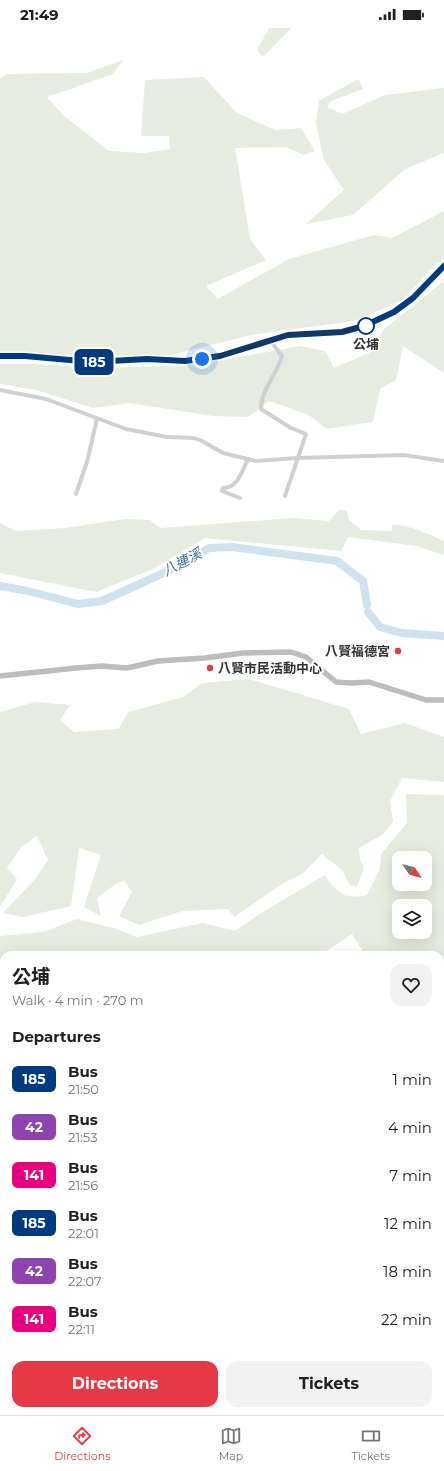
<!DOCTYPE html>
<html lang="en">
<head>
<meta charset="utf-8">
<style>
	:root { --surface:#fff; --page:#f2f2f2; --text:#202124; --muted:#757577; --line:#e0e0e0; --accent:#e63946 }
	body { margin:0; font-family:Montserrat,"Noto Sans TC",sans-serif; background:var(--page); color:var(--text); height:100vh; display:flex; flex-direction:column; font-size:15px; white-space:nowrap }
	* { box-sizing:border-box; margin:0 }
	p { font-size:13px; color:var(--muted) }
	.icon { flex:none; width:22px; height:22px; fill:none; stroke:currentColor; stroke-width:2; stroke-linecap:round; stroke-linejoin:round }
	.map { position:relative; flex:1; overflow:hidden }
	.drawer { position:absolute; left:0px; top:923px; width:444px; height:464px; display:flex; flex-direction:column; background:var(--surface); border-radius:12px 12px 0 0; box-shadow:0 4px 16px #0002 }
	.drawer>* { flex:none }
	.badge { padding:0 8px; border-radius:6px; font-size:14px; line-height:26px }
	.needle { width:26px; rotate:125deg }
	.buttons { position:absolute; left:392px; top:823px; display:grid; gap:8px }
	.buttons a { display:grid; place-items:center; width:40px; height:40px; border-radius:8px; background:var(--surface); box-shadow:0 4px 16px #0002; font-size:20px }
	.you { position:absolute; width:20px; height:20px; margin:-10px; border:3px solid #fff; border-radius:50%; background:#1a73e8; box-shadow:0 0 0 6px #1a73e833 }
	.map>.badge { position:absolute; translate:-50% -50%; box-shadow:0 0 0 2px #fff }
	h2 { padding:0 12px; font-size:15px; line-height:36px }
	.round { display:grid; place-items:center; flex:none; width:42px; height:42px; border-radius:12px; background:var(--page) }
	.headline { display:flex; align-items:center; justify-content:space-between; height:68px; padding:0 12px }
	h1 { font-size:19px; font-weight:700; line-height:30px }
	.primary-button { display:flex; gap:8px; margin-top:auto; padding:8px 12px }
	.primary-button a { flex:1; height:46px; border-radius:12px; background:var(--accent); color:#fff; font-size:16px; font-weight:700; line-height:46px; text-align:center }
	.primary-button a+a { background:var(--page); color:var(--text) }
	ul { padding:0; list-style:none }
	li { display:flex; align-items:center; gap:12px; height:48px; padding:0 12px }
	li div { flex:1 }
	li b { display:block; font-size:15px }
	li em { font-style:normal }
	li .badge { min-width:44px; font-weight:700; text-align:center }
	.status { display:flex; justify-content:space-between; align-items:center; height:28px; padding:0 20px; background:var(--surface); direction:ltr }
	.status svg { height:11px; fill:currentColor }
	.tab-bar { display:flex; justify-content:space-around; align-items:center; height:56px; border-top:1px solid var(--line); background:var(--surface); font-size:11px; color:var(--muted) }
	.tab-bar a { display:grid; justify-items:center; gap:2px }
	.tab-bar .current { color:var(--accent) }
	.map>svg:first-child { display:block }
	.green { fill:#e6ecdf; fill-rule:evenodd }
	.lines { fill:none; stroke-linecap:round; stroke-linejoin:round }
	.stream { stroke:#cfe2ee; stroke-width:1.5 }
	.river { stroke:#cfe2ee; stroke-width:8 }
	.street { stroke:#d0d0d0; stroke-width:4 }
	.secondary { stroke:#bdbdbd; stroke-width:5.5 }
	.line-casing { stroke:#fff; stroke-width:9 }
	.line { stroke:#003b80; stroke-width:6 }
	.walk { stroke:#333; stroke-width:4; stroke-dasharray:0 7.2 }
	.stop-dot { fill:#fff; stroke:#003b80; stroke-width:2 }
	.poi-dot { fill:#e63946; stroke:#fff; stroke-width:1.5 }
	.labels { text-anchor:middle; stroke-width:4; stroke-linejoin:round; paint-order:stroke }
	.stop-label { font-size:13px; font-weight:bold; fill:#333; stroke:#fff }
	.poi-label { font-size:13px; font-weight:bold; fill:#333; stroke:#fff; text-anchor:end }
	.water-label { font-size:14px; font-style:italic; fill:#3f7597; stroke:#fff }
</style>
</head>
<body>
<div class="status"><b>21:49</b><svg viewBox="0 0 49 12"><path d="M0 12V9h3v3zM5 12V6h3v6zM10 12V3h3v9zM15 12V0h3v12zM26 1h20v11H26zM47 4h2v5h-2z"/></svg></div>
<div class="map">
<svg width="444" height="1387" viewBox="0 0 444 1387">
	<rect width="100%" height="100%" fill="#fff"/>
	<g class="green">
		<path d="M 269,0 L 291,0 L 264,28 L 261,27 L 257,22 Z"/>
		<path d="M 123,32 L 113,46 L 47,69 L 63,87 L 109,123 L 145,125 L 170,121 L 169,108 L 141,108 L 145,52 L 204,49 L 237,85 L 275,102 L 301,100 L 315,123 L 303,127 L 286,119 L 235,120 L 250,211 L 266,232 L 206,258 L 218,271 L 289,231 L 374,207 L 392,210 L 444,183 L 444,232 L 436,235 L 403,272 L 354,293 L 251,307 L 171,327 L 87,328 L 0,325 L 0,50 L 7,46 L 87,45 Z"/>
		<path d="M 358,51 L 363,61 L 331,73 L 327,79 L 342,86 L 385,67 L 444,60 L 444,125 L 405,141 L 353,187 L 306,196 L 344,162 L 324,132 L 316,95 L 319,73 Z"/>
		<path d="M 444,253 L 444,345 L 403,318 L 396,352 L 380,361 L 373,394 L 326,401 L 309,387 L 269,373 L 248,389 L 213,388 L 129,375 L 93,380 L 36,362 L 0,356 L 0,336 L 35,336 L 101,340 L 196,337 L 300,318 L 325,323 L 334,340 L 373,323 L 383,302 Z"/>
		<path d="M 339,482 L 347,483 L 349,492 L 361,502 L 392,503 L 392,497 C 410,496 427,506 444,513 L 444,527 L 416,518 L 348,509 L 341,523 L 205,510 L 153,541 L 96,564 L 0,545 L 0,495 L 16,503 L 65,500 L 125,491 L 150,492 L 160,500 L 294,490 L 329,493 Z"/>
		<path d="M 249,651 L 349,681 L 361,706 L 405,695 L 444,709 L 444,754 L 402,750 L 390,773 L 393,794 L 382,807 L 359,820 L 360,832 L 364,839 L 357,859 L 350,857 L 342,842 L 322,826 L 302,846 L 282,856 L 234,889 L 228,881 L 183,883 L 139,897 L 119,888 L 132,864 L 124,853 L 117,855 L 97,870 L 101,888 L 84,879 L 101,827 L 79,820 L 71,878 L 23,889 L 3,885 L 35,851 L 48,832 L 37,808 L 21,819 L 7,840 L 17,851 L 0,879 L 0,684 L 35,674 L 70,677 L 60,692 L 74,704 L 119,701 L 128,684 L 183,669 L 202,655 Z"/>
		<path d="M 406,766 L 444,767 L 444,993 L 440,991 L 440,927 L 365,927 L 352,906 L 320,927 L 4,927 L 4,973 L 0,970 L 0,908 L 43,904 L 77,891 L 114,900 L 137,909 L 203,895 L 235,903 L 258,887 L 325,847 C 336,865 345,872 367,867 L 380,841 L 381,826 L 407,795 ZM 399,830 L 425,830 L 425,856 L 399,856 ZM 399,878 L 425,878 L 425,904 L 399,904 Z"/>
		<path d="M 0,991 L 4,994 L 4,1174 L 0,1175 Z"/>
		<path d="M 440,1080 L 444,1081 L 444,1123 L 440,1123 Z"/>
		<path d="M 0,1189 L 4,1189 L 4,1216 L 0,1215 Z"/>
		<path d="M 440,1283 L 444,1283 L 444,1387 L 180,1387 L 178,1383 L 440,1383 Z"/>
		<path d="M 4,1289 L 4,1309 L 0,1310 L 0,1290 Z"/>
		<path d="M 0,1351 L 4,1351 L 4,1376 L 0,1375 Z"/>
		<path d="M 63,1383 L 98,1383 L 115,1387 L 42,1387 Z"/>
	</g>
	<g class="lines">
		<g class="stream">
			<path d="M 0,986 L 4,987"/>
			<path d="M 440,1021 L 444,1021"/>
			<path d="M 440,1242 L 444,1242"/>
			<path d="M 0,1334 L 4,1331"/>
		</g>
		<g class="river">
			<path d="M 0,558 L 28,563 L 78,576 L 102,573 L 177,539 L 209,520 L 232,519 L 337,533 L 363,553 L 367,577"/>
			<path d="M 368,584 L 380,599 L 401,605 L 444,608"/>
		</g>
		<g class="street">
			<path d="M 270,312 L 282,328 C 277,346 261,362 261,381 L 291,400 L 306,406 L 285,468"/>
			<path d="M 0,362 L 46,371 L 126,401 L 167,409 L 194,410 L 202,413 L 223,425 L 256,433 L 297,430 L 404,427 L 444,433"/>
			<path d="M 76,466 L 87,434 L 97,391"/>
			<path d="M 240,470 L 222,463 L 223,460 C 238,460 242,443 248,431"/>
			<path d="M 440,1252 L 444,1248"/>
			<path d="M 96,1383 L 111,1387"/>
			<path d="M 27,1387 L 48,1383"/>
			<path d="M 121,1387 L 140,1387"/>
		</g>
		<g class="secondary">
			<path d="M 0,328 L 25,328 L 92,334 L 147,331 L 185,333 L 220,328 L 288,307 L 342,305 L 364,299 L 394,284 L 413,270 L 444,238"/>
			<path d="M 0,648 L 76,640 L 102,638 L 127,640 L 158,633 L 205,630 L 243,625 L 291,624 L 306,629 L 336,654 L 351,655 L 369,654 L 426,672 L 444,672"/>
		</g>
	</g>
	<g class="lines">
		<defs>
			<path id="line" d="M 0,328 L 25,328 L 92,334 L 147,331 L 185,333 L 220,328 L 288,307 L 342,304 L 364,298 L 394,284 L 413,270 L 444,238"/>
		</defs>
		<use href="#line" class="line-casing"/>
		<use href="#line" class="line"/>
		<path class="walk" d="M 202,331 L 220,328 L 288,307 L 342,304 L 366,298"/>
	</g>
	<circle class="stop-dot" cx="366" cy="298" r="8"/>
	<g class="poi-dot">
		<circle cx="398" cy="623" r="4"/>
		<circle cx="210" cy="640" r="4"/>
	</g>
	<g class="labels">
		<g class="stop-label">
			<text x="366" y="321">公埔</text>
		</g>
		<g class="poi-label">
			<text x="390" y="628">八賢福德宮</text>
			<text x="218" y="645" text-anchor="start">八賢市民活動中心</text>
		</g>
		<g class="water-label">
			<text transform="translate(182 534) rotate(-28)" y="5">八連溪</text>
		</g>
	</g>
</svg>
<div class="buttons">
<a><svg class="needle" viewBox="-14 -14 28 28"><path d="M0-13l5 13h-10z" fill="#e53935"/><path d="M0 13l5-13h-10z" fill="#757577"/></svg></a>
<a><svg class="icon" aria-label="layers" viewBox="0 0 24 24"><path d="M12 4l9 5-9 5-9-5zM3 14l9 5 9-5"/></svg></a>
</div>
<div class="you" style="left:202px;top:331px"></div>
<b class="badge" style="left:94px;top:334px;background:#003b80;color:#fff">185</b>
<section class="drawer">
<div class="headline"><div><h1>公埔</h1><p>Walk · 4 min · 270 m</p></div><a class="round"><svg class="icon" aria-label="heart" viewBox="0 0 24 24"><path d="M12 20l-8-8c-3-5 5-10 8-4 3-6 11-1 8 4z"/></svg></a></div>
<h2>Departures</h2>
<ul>
<li><span class="badge" style="background:#003b80;color:#fff">185</span><div><b>Bus</b><p>21:50</p></div><em>1 min</em></li>
<li><span class="badge" style="background:#8e44ad;color:#fff">42</span><div><b>Bus</b><p>21:53</p></div><em>4 min</em></li>
<li><span class="badge" style="background:#e6007e;color:#fff">141</span><div><b>Bus</b><p>21:56</p></div><em>7 min</em></li>
<li><span class="badge" style="background:#003b80;color:#fff">185</span><div><b>Bus</b><p>22:01</p></div><em>12 min</em></li>
<li><span class="badge" style="background:#8e44ad;color:#fff">42</span><div><b>Bus</b><p>22:07</p></div><em>18 min</em></li>
<li><span class="badge" style="background:#e6007e;color:#fff">141</span><div><b>Bus</b><p>22:11</p></div><em>22 min</em></li>
</ul>
<div class="primary-button"><a>Directions</a><a>Tickets</a></div>
</section>
</div>
<nav class="tab-bar">
<a class="current"><svg class="icon" aria-label="directions" viewBox="0 0 24 24"><path d="M12 3l9 9-9 9-9-9zM9 14v-3h6M13 9l2 2-2 2"/></svg>Directions</a>
<a><svg class="icon" aria-label="map" viewBox="0 0 24 24"><path d="M3 6l6-2 6 2 6-2v14l-6 2-6-2-6 2zM9 4v14M15 6v14"/></svg>Map</a>
<a><svg class="icon" aria-label="tickets" viewBox="0 0 24 24"><path d="M3 7h18v10H3zM15 7v10"/></svg>Tickets</a>
</nav>
</body>
</html>
